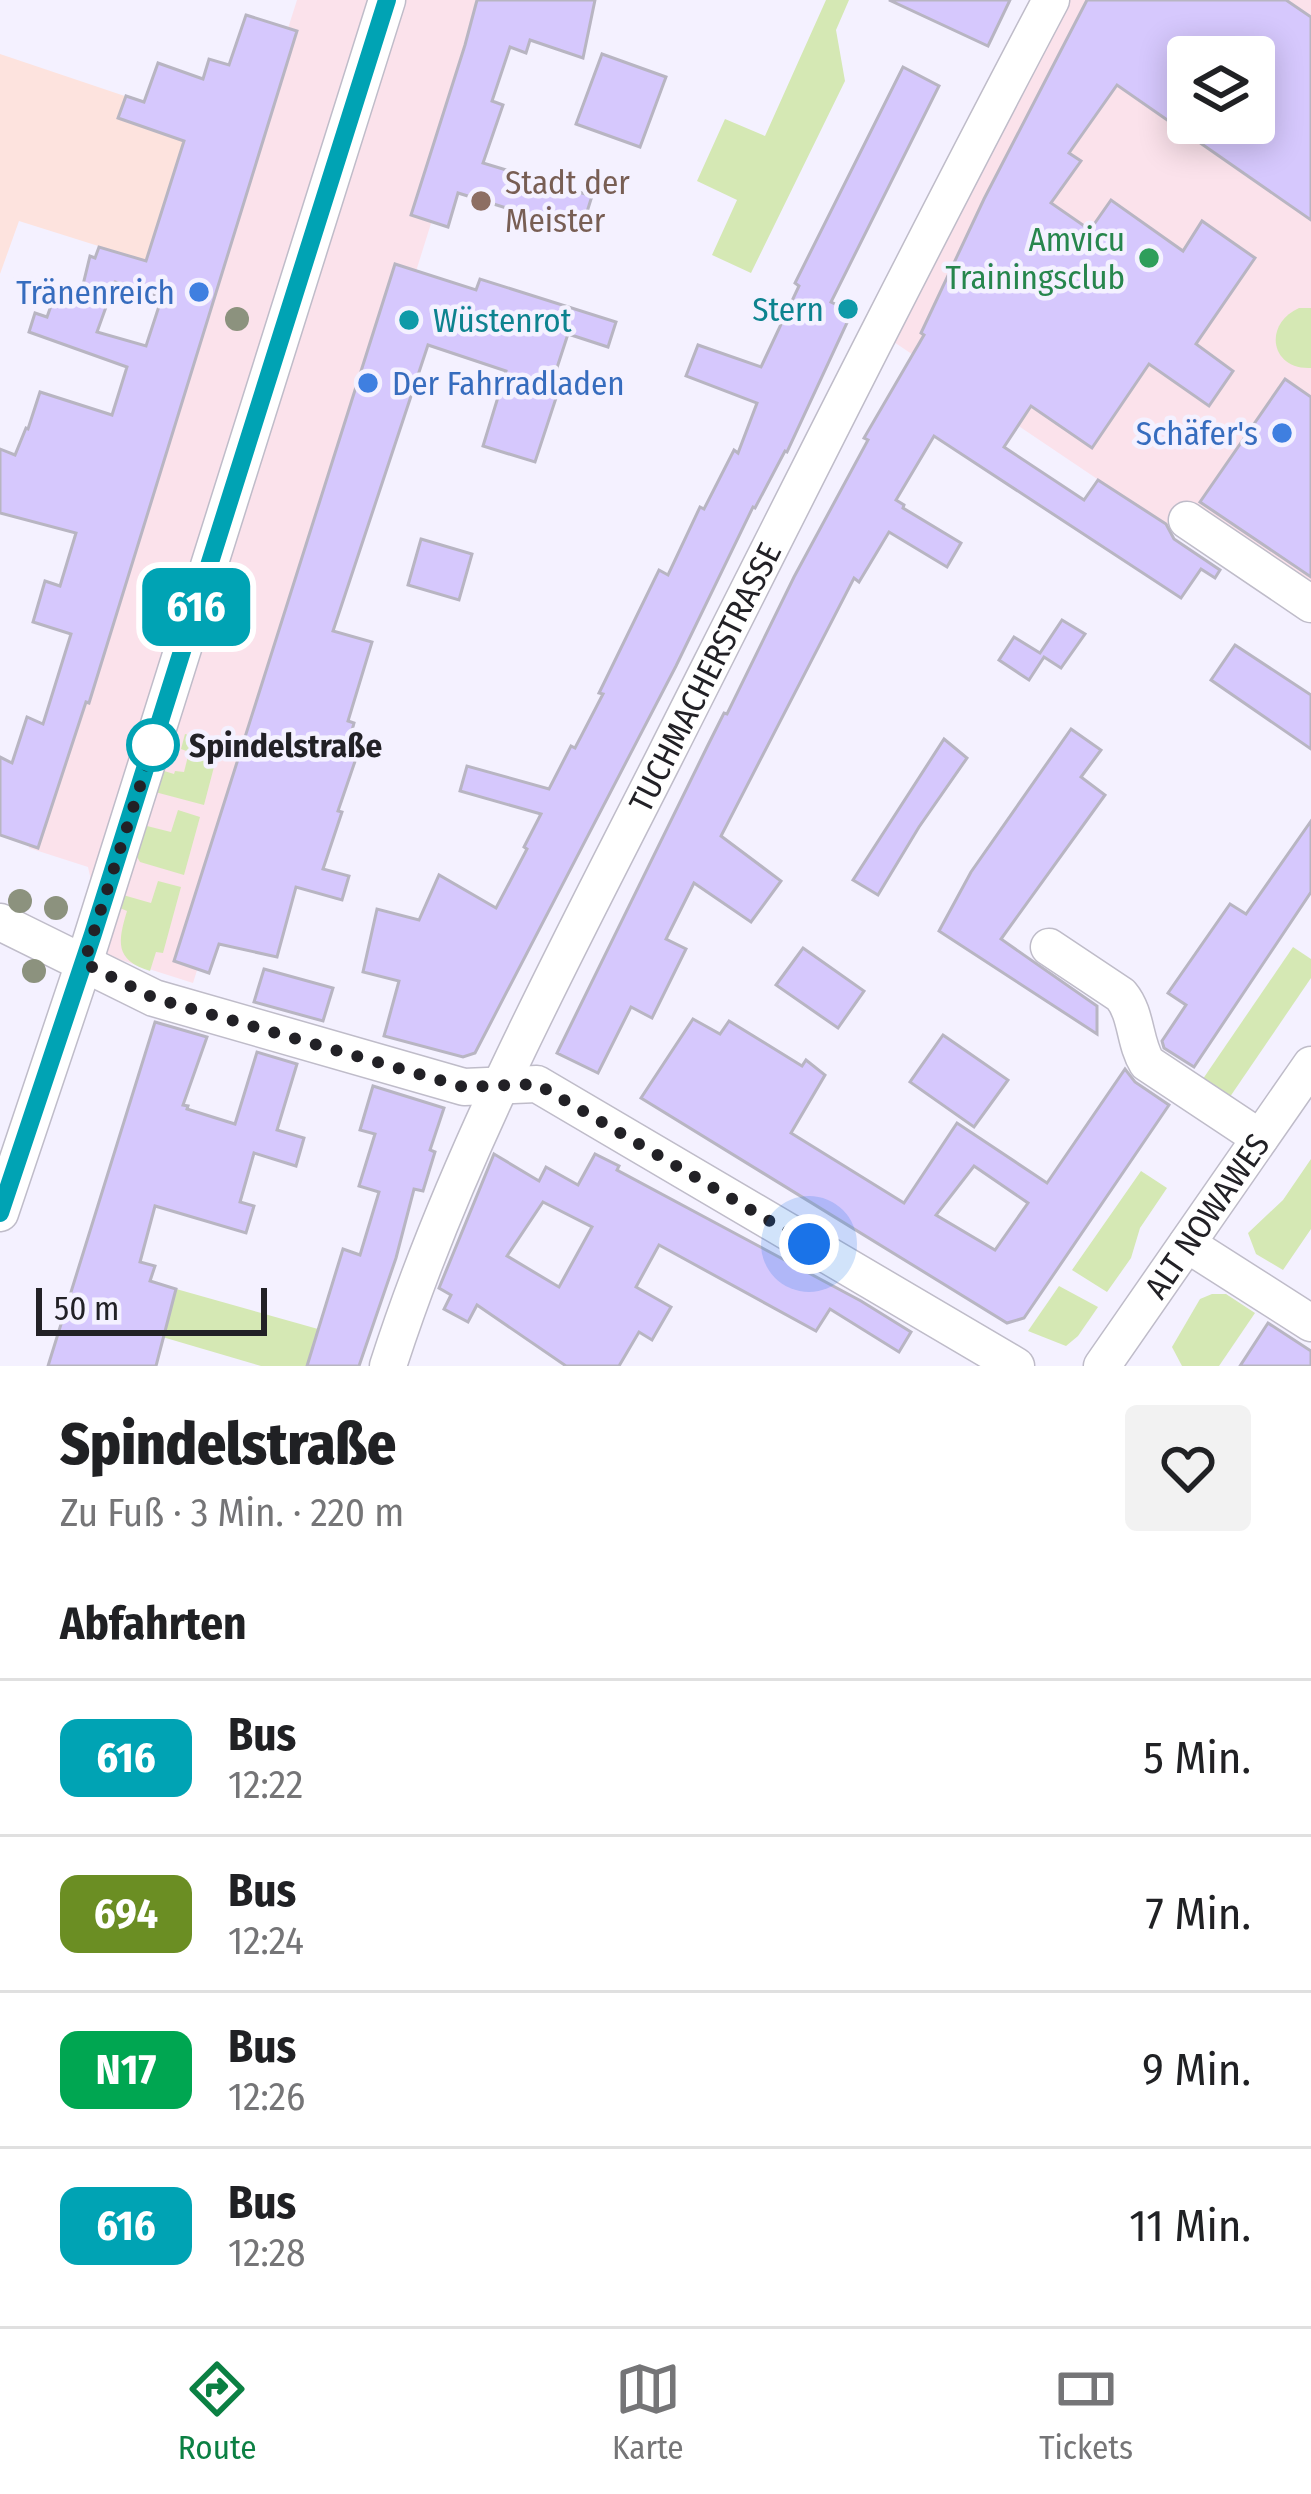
<!DOCTYPE html>
<html lang="de">
<head>
<meta charset="utf-8">
<style>
	:root { --surface:#fff; --page:#f2f2f2; --text:#202124; --muted:#757577; --line:#e0e0e0; --accent:#0b8043 }
	body { margin:0; font-family:"Fira Sans Condensed",sans-serif; background:var(--page); color:var(--text); height:100vh; display:flex; flex-direction:column; font-size:45px; white-space:nowrap }
	* { box-sizing:border-box; margin:0 }
	p { font-size:39px; color:var(--muted) }
	.icon { flex:none; width:66px; height:66px; fill:none; stroke:currentColor; stroke-width:2; stroke-linecap:round; stroke-linejoin:round }
	.map { position:relative; height:1366px; overflow:hidden }
	.side { display:flex; flex-direction:column; background:var(--surface); flex:1 }
	.side>* { flex:none }
	.badge { padding:0 24px; border-radius:18px; font-size:42px; line-height:78px }
	.controls { position:absolute; left:1167px; top:36px; display:grid; gap:24px }
	.controls a { display:grid; place-items:center; width:108px; height:108px; border-radius:12px; background:var(--surface); box-shadow:0 6px 30px #0003; font-size:60px }
	.scale { position:absolute; left:36px; bottom:30px; width:231px; box-sizing:border-box; padding-left:12px; border:6px solid #222126; border-top:0; font-size:33px; line-height:42px; white-space:nowrap; color:#222126; -webkit-text-stroke:9px #f4f1ff; paint-order:stroke }
	.you { position:absolute; width:60px; height:60px; margin:-30px; border:9px solid #fff; border-radius:50%; background:#1a73e8; box-shadow:0 0 0 18px #1a73e833 }
	.map>.badge { position:absolute; translate:-50% -50%; box-shadow:0 0 0 6px #fff }
	h2 { padding:0 60px; font-size:45px; line-height:108px }
	.round { display:grid; place-items:center; flex:none; width:126px; height:126px; border-radius:12px; background:var(--page) }
	.overview { display:flex; align-items:center; justify-content:space-between; height:204px; padding:0 60px }
	h1 { font-size:57px; font-weight:800; line-height:90px }
	ul { padding:0; list-style:none }
	li { display:flex; align-items:center; gap:36px; height:156px; padding:0 60px; border-top:3px solid var(--line) }
	li div { flex:1 }
	li b { display:block; font-size:45px }
	li em { font-style:normal }
	li .badge { min-width:132px; font-weight:700; text-align:center }
	.tabs { display:flex; justify-content:space-around; align-items:center; height:168px; border-top:3px solid var(--line); background:var(--surface); font-size:33px; color:var(--muted) }
	.tabs a { display:grid; justify-items:center; gap:6px }
	.tabs .current { color:var(--accent) }
	.map>svg:first-child { display:block }
	.commercial { fill:#fbe2eb; fill-rule:evenodd }
	.education { fill:#fde3de }
	.green { fill:#d5e8b4 }
	.building { fill:#d6c8fd; stroke:#b8b5c2; stroke-width:3; fill-rule:evenodd }
	.lines { fill:none; stroke-linecap:round; stroke-linejoin:round }
	.minor-casing { stroke:#bfbcc9; stroke-width:39 }
	.minor { stroke:#fff; stroke-width:36 }
	.tree { fill:#8c927e }
	.line-casing { stroke:#fff; stroke-width:27 }
	.line { stroke:#00a3b4; stroke-width:18 }
	.walk { stroke:#222126; stroke-width:12; stroke-dasharray:0 21.6 }
	.education-dot { fill:#8d6e63; stroke:#f4f1ff; stroke-width:4.5 }
	.leisure-dot { fill:#2e9e5b; stroke:#f4f1ff; stroke-width:4.5 }
	.shop-dot { fill:#3f7fe0; stroke:#f4f1ff; stroke-width:4.5 }
	.culture-dot { fill:#0f9aa8; stroke:#f4f1ff; stroke-width:4.5 }
	.stop-dot { fill:#fff; stroke:#00a3b4; stroke-width:6 }
	.labels { text-anchor:middle; stroke-width:9; stroke-linejoin:round; paint-order:stroke }
	.education-label { font-size:33px; fill:#785e54; stroke:#f4f1ff; text-anchor:start }
	.leisure-label { font-size:33px; fill:#27864d; stroke:#f4f1ff; text-anchor:end }
	.shop-label { font-size:33px; fill:#366cbe; stroke:#f4f1ff; text-anchor:end }
	.culture-label { font-size:33px; fill:#0d838f; stroke:#f4f1ff; text-anchor:end }
	.street-label { font-size:33px; fill:#222126; stroke:#f4f1ff }
	.stop-label { font-size:33px; font-weight:bold; fill:#222126; stroke:#f4f1ff; text-anchor:start }
</style>
</head>
<body>
<div class="map">
<svg width="1311" height="1366" viewBox="0 0 1311 1366">
	<rect width="100%" height="100%" fill="#f4f1ff"/>
	<g class="commercial">
		<path d="M 297,0 L 501,0 L 193,983 L 108,956 L 88,867 L 29,848 Z"/>
		<path d="M 1069,0 L 1311,0 L 1311,623 L 888,338 ZM 1188,57 L 1254,57 L 1254,123 L 1188,123 Z"/>
	</g>
	<path class="education" d="M 0,54 L 261,142 L 219,284 L 19,221 L 0,274 Z"/>
	<g class="green">
		<path d="M 826,0 L 849,0 L 836,30 L 845,81 L 751,273 L 712,255 L 737,200 L 697,181 L 725,119 L 765,136 Z"/>
		<path d="M 1299,308 L 1311,308 L 1311,368 C 1270,370 1263,324 1299,308 Z"/>
		<path d="M 185,734 L 220,744 L 204,805 L 155,792 L 161,770 L 174,774 L 175,771 L 184,772 L 189,752 L 181,749 Z"/>
		<path d="M 178,810 L 200,817 L 184,875 L 140,862 L 135,853 L 143,825 L 171,832 Z"/>
		<path d="M 158,881 L 181,887 L 163,953 L 156,952 L 150,971 C 114,960 118,941 127,911 L 120,908 L 123,895 L 151,903 Z"/>
		<path d="M 1293,947 L 1311,959 L 1311,978 L 1221,1110 L 1194,1092 Z"/>
		<path d="M 1311,1159 L 1311,1229 L 1283,1270 L 1256,1254 L 1248,1233 L 1283,1200 Z"/>
		<path d="M 1141,1171 L 1167,1188 L 1140,1228 L 1131,1258 L 1107,1292 L 1072,1270 Z"/>
		<path d="M 123,1274 L 318,1329 L 307,1366 L 261,1366 L 108,1321 Z"/>
		<path d="M 1059,1286 L 1098,1307 L 1078,1336 L 1066,1346 L 1028,1331 Z"/>
		<path d="M 1212,1294 L 1226,1294 L 1255,1313 L 1219,1366 L 1182,1366 L 1172,1347 L 1200,1299 Z"/>
	</g>
	<g class="building">
		<path d="M 477,0 L 595,0 L 583,58 L 530,40 L 526,53 L 510,47 L 492,101 L 503,105 L 483,163 L 592,196 L 581,231 L 458,193 L 448,227 L 411,215 L 465,45 Z"/>
		<path d="M 889,0 L 1010,0 L 988,46 Z"/>
		<path d="M 1087,0 L 1286,0 L 1311,17 L 1311,220 L 1117,85 L 1069,153 L 1081,161 L 1051,203 L 1090,230 L 1111,200 L 1183,251 L 1202,221 L 1255,258 L 1196,344 L 1233,371 L 1209,406 L 1149,364 L 1092,448 L 1031,406 L 1004,447 L 1084,500 L 1098,480 L 1166,524 L 1174,539 L 1220,570 L 1215,578 L 1201,569 L 1181,598 L 934,436 L 896,500 L 904,505 L 903,508 L 961,543 L 947,567 L 889,532 L 859,582 L 854,578 L 721,836 L 781,881 L 751,922 L 694,883 L 666,939 L 686,949 L 652,1018 L 631,1007 L 598,1073 L 557,1053 L 707,747 L 724,713 L 727,714 L 794,577 L 868,440 L 864,438 L 924,335 L 921,333 L 984,199 ZM 1188,57 L 1254,57 L 1254,123 L 1188,123 Z"/>
		<path d="M 246,15 L 297,31 L 89,703 L 86,702 L 38,848 L 0,835 L 0,757 L 12,763 L 27,717 L 43,724 L 71,634 L 33,622 L 45,581 L 60,586 L 76,533 L 0,513 L 0,449 L 15,455 L 26,428 L 28,429 L 40,392 L 112,415 L 127,367 L 29,332 L 35,313 L 47,317 L 58,286 L 81,293 L 90,256 L 95,258 L 99,247 L 146,261 L 184,141 L 118,118 L 126,96 L 144,102 L 158,63 L 203,79 L 209,59 L 229,65 ZM 115,282 L 162,297 L 146,346 L 97,332 Z"/>
		<path d="M 602,54 L 666,77 L 640,147 L 576,124 Z"/>
		<path d="M 903,67 L 939,86 L 831,302 L 852,312 L 787,452 L 785,451 L 755,508 L 753,507 L 676,666 L 475,1053 L 463,1057 L 384,1036 L 399,981 L 363,972 L 377,909 L 419,920 L 439,875 L 496,908 L 527,849 L 524,847 L 541,814 L 460,791 L 467,766 L 549,789 L 571,746 L 575,748 L 603,694 L 599,693 L 659,570 L 668,575 L 700,507 L 704,509 L 734,450 L 738,453 L 757,403 L 686,376 L 698,345 L 761,367 L 799,286 L 795,283 Z"/>
		<path d="M 395,264 L 476,290 L 480,279 L 616,322 L 608,347 L 568,334 L 551,386 L 559,389 L 535,462 L 483,446 L 506,371 L 428,345 L 333,631 L 372,642 L 348,721 L 354,723 L 351,734 L 363,738 L 338,811 L 342,812 L 323,869 L 349,876 L 342,900 L 296,887 L 277,957 L 219,944 L 209,973 L 174,961 Z"/>
		<path d="M 1285,379 L 1311,397 L 1311,577 L 1200,502 Z"/>
		<path d="M 421,539 L 472,554 L 459,600 L 408,585 Z"/>
		<path d="M 1062,620 L 1085,634 L 1061,668 L 1044,657 L 1029,680 L 999,660 L 1014,637 L 1040,653 Z"/>
		<path d="M 1235,645 L 1311,695 L 1311,749 L 1211,680 Z"/>
		<path d="M 1071,729 L 1101,750 L 1081,777 L 1105,795 L 1001,939 L 1097,1006 L 1097,1034 L 939,931 L 971,872 Z"/>
		<path d="M 944,739 L 967,758 L 919,827 L 878,895 L 853,880 Z"/>
		<path d="M 1311,821 L 1311,892 L 1194,1067 L 1164,1048 L 1162,1041 L 1186,1005 L 1168,993 L 1230,904 L 1246,914 Z"/>
		<path d="M 803,948 L 864,991 L 838,1028 L 776,985 Z"/>
		<path d="M 264,969 L 333,988 L 323,1021 L 254,1002 Z"/>
		<path d="M 693,1019 L 720,1034 L 729,1021 L 802,1066 L 806,1060 L 825,1075 L 791,1133 L 904,1203 L 957,1123 L 1047,1183 L 1125,1069 L 1135,1082 L 1169,1105 L 1024,1318 L 1007,1323 L 641,1098 ZM 974,1166 L 1028,1203 L 995,1250 L 936,1215 Z"/>
		<path d="M 155,1022 L 207,1037 L 183,1105 L 188,1106 L 187,1109 L 235,1124 L 257,1052 L 297,1064 L 277,1130 L 304,1138 L 296,1166 L 254,1153 L 240,1202 L 254,1206 L 246,1233 L 155,1206 L 140,1262 L 155,1266 L 150,1281 L 176,1289 L 156,1366 L 48,1366 Z"/>
		<path d="M 943,1035 L 1008,1080 L 974,1127 L 910,1082 Z"/>
		<path d="M 373,1086 L 444,1108 L 430,1150 L 435,1152 L 423,1191 L 414,1189 L 396,1258 L 359,1366 L 307,1366 L 343,1249 L 360,1255 L 379,1192 L 359,1186 L 375,1134 L 360,1130 Z"/>
		<path d="M 494,1154 L 539,1181 L 546,1167 L 578,1185 L 595,1154 L 619,1166 L 617,1170 L 861,1301 L 911,1332 L 899,1352 L 830,1309 L 816,1331 L 659,1245 L 636,1287 L 671,1307 L 652,1340 L 639,1332 L 619,1366 L 566,1366 L 477,1305 L 468,1322 L 444,1309 L 451,1295 L 439,1288 ZM 543,1202 L 592,1227 L 559,1287 L 507,1256 Z"/>
		<path d="M 1268,1323 L 1311,1351 L 1311,1366 L 1240,1366 Z"/>
	</g>
	<g class="lines">
		<defs>
			<g id="minor">
				<path d="M 1187,520 L 1311,604"/>
				<path d="M 0,922 L 154,998 L 464,1087 L 537,1084 L 1016,1366"/>
				<path d="M 1049,947 L 1121,995 C 1137,1014 1134,1042 1147,1063 L 1260,1138"/>
				<path d="M 0,1213 L 84,963 L 387,0"/>
				<path d="M 1187,1244 L 1311,1323"/>
				<path id="s1" d="M 388,1366 C 457,1152 565,954 666,754 C 793,502 919,250 1051,0"/>
				<path id="s2" d="M 1102,1366 L 1311,1065"/>
			</g>
		</defs>
		<use href="#minor" class="minor-casing"/>
		<use href="#minor" class="minor"/>
	</g>
	<g class="tree">
		<circle cx="237" cy="319" r="12"/>
		<circle cx="20" cy="901" r="12"/>
		<circle cx="56" cy="908" r="12"/>
		<circle cx="34" cy="971" r="12"/>
	</g>
	<g class="lines">
		<defs>
			<path id="line" d="M 0,1213 L 93,934 L 387,0"/>
		</defs>
		<use href="#line" class="line-casing"/>
		<use href="#line" class="line"/>
		<path class="walk" d="M 153,745 L 84,963 L 154,998 L 464,1087 L 537,1084 L 809,1244"/>
	</g>
	<circle class="education-dot" cx="481" cy="201" r="12"/>
	<circle class="leisure-dot" cx="1149" cy="258" r="12"/>
	<g class="shop-dot">
		<circle cx="199" cy="292" r="12"/>
		<circle cx="368" cy="383" r="12"/>
		<circle cx="1282" cy="433" r="12"/>
	</g>
	<g class="culture-dot">
		<circle cx="848" cy="309" r="12"/>
		<circle cx="409" cy="320" r="12"/>
	</g>
	<circle class="stop-dot" cx="153" cy="745" r="24"/>
	<g class="labels">
		<g class="education-label">
			<text x="505" y="194">Stadt der<tspan x="505" dy="38">Meister</tspan></text>
		</g>
		<g class="leisure-label">
			<text x="1125" y="251">Amvicu<tspan x="1125" dy="38">Trainingsclub</tspan></text>
		</g>
		<g class="shop-label">
			<text x="175" y="304">Tränenreich</text>
			<text x="392" y="395" text-anchor="start">Der Fahrradladen</text>
			<text x="1258" y="445">Schäfer's</text>
		</g>
		<g class="culture-label">
			<text x="824" y="321">Stern</text>
			<text x="433" y="332" text-anchor="start">Wüstenrot</text>
		</g>
		<g class="street-label">
			<text dy="12" stroke="none"><textPath href="#s1" startOffset="759">TUCHMACHERSTRASSE</textPath></text>
			<text dy="12" stroke="none"><textPath href="#s2" startOffset="183">ALT NOWAWES</textPath></text>
		</g>
		<g class="stop-label">
			<text x="189" y="757">Spindelstraße</text>
		</g>
	</g>
</svg>
<div class="controls">
<a><svg class="icon" aria-label="layers" viewBox="0 0 24 24"><path d="M12 4l9 5-9 5-9-5zM3 14l9 5 9-5"/></svg></a>
</div>
<div class="scale">50 m</div>
<div class="you" style="left:809px;top:1244px"></div>
<b class="badge" style="left:196px;top:607px;background:#00a3b4;color:#fff">616</b>
</div>
<section class="side">
<div class="overview"><div><h1>Spindelstraße</h1><p>Zu Fuß · 3 Min. · 220 m</p></div><a class="round"><svg class="icon" aria-label="heart" viewBox="0 0 24 24"><path d="M12 20l-8-8c-3-5 5-10 8-4 3-6 11-1 8 4z"/></svg></a></div>
<h2>Abfahrten</h2>
<ul>
<li><span class="badge" style="background:#00a3b4;color:#fff">616</span><div><b>Bus</b><p>12:22</p></div><em>5 Min.</em></li>
<li><span class="badge" style="background:#6b8e23;color:#fff">694</span><div><b>Bus</b><p>12:24</p></div><em>7 Min.</em></li>
<li><span class="badge" style="background:#00a651;color:#fff">N17</span><div><b>Bus</b><p>12:26</p></div><em>9 Min.</em></li>
<li><span class="badge" style="background:#00a3b4;color:#fff">616</span><div><b>Bus</b><p>12:28</p></div><em>11 Min.</em></li>
</ul>
</section>
<nav class="tabs">
<a class="current"><svg class="icon" aria-label="directions" viewBox="0 0 24 24"><path d="M12 3l9 9-9 9-9-9zM9 14v-3h6M13 9l2 2-2 2"/></svg>Route</a>
<a><svg class="icon" aria-label="map" viewBox="0 0 24 24"><path d="M3 6l6-2 6 2 6-2v14l-6 2-6-2-6 2zM9 4v14M15 6v14"/></svg>Karte</a>
<a><svg class="icon" aria-label="tickets" viewBox="0 0 24 24"><path d="M3 7h18v10H3zM15 7v10"/></svg>Tickets</a>
</nav>
</body>
</html>
